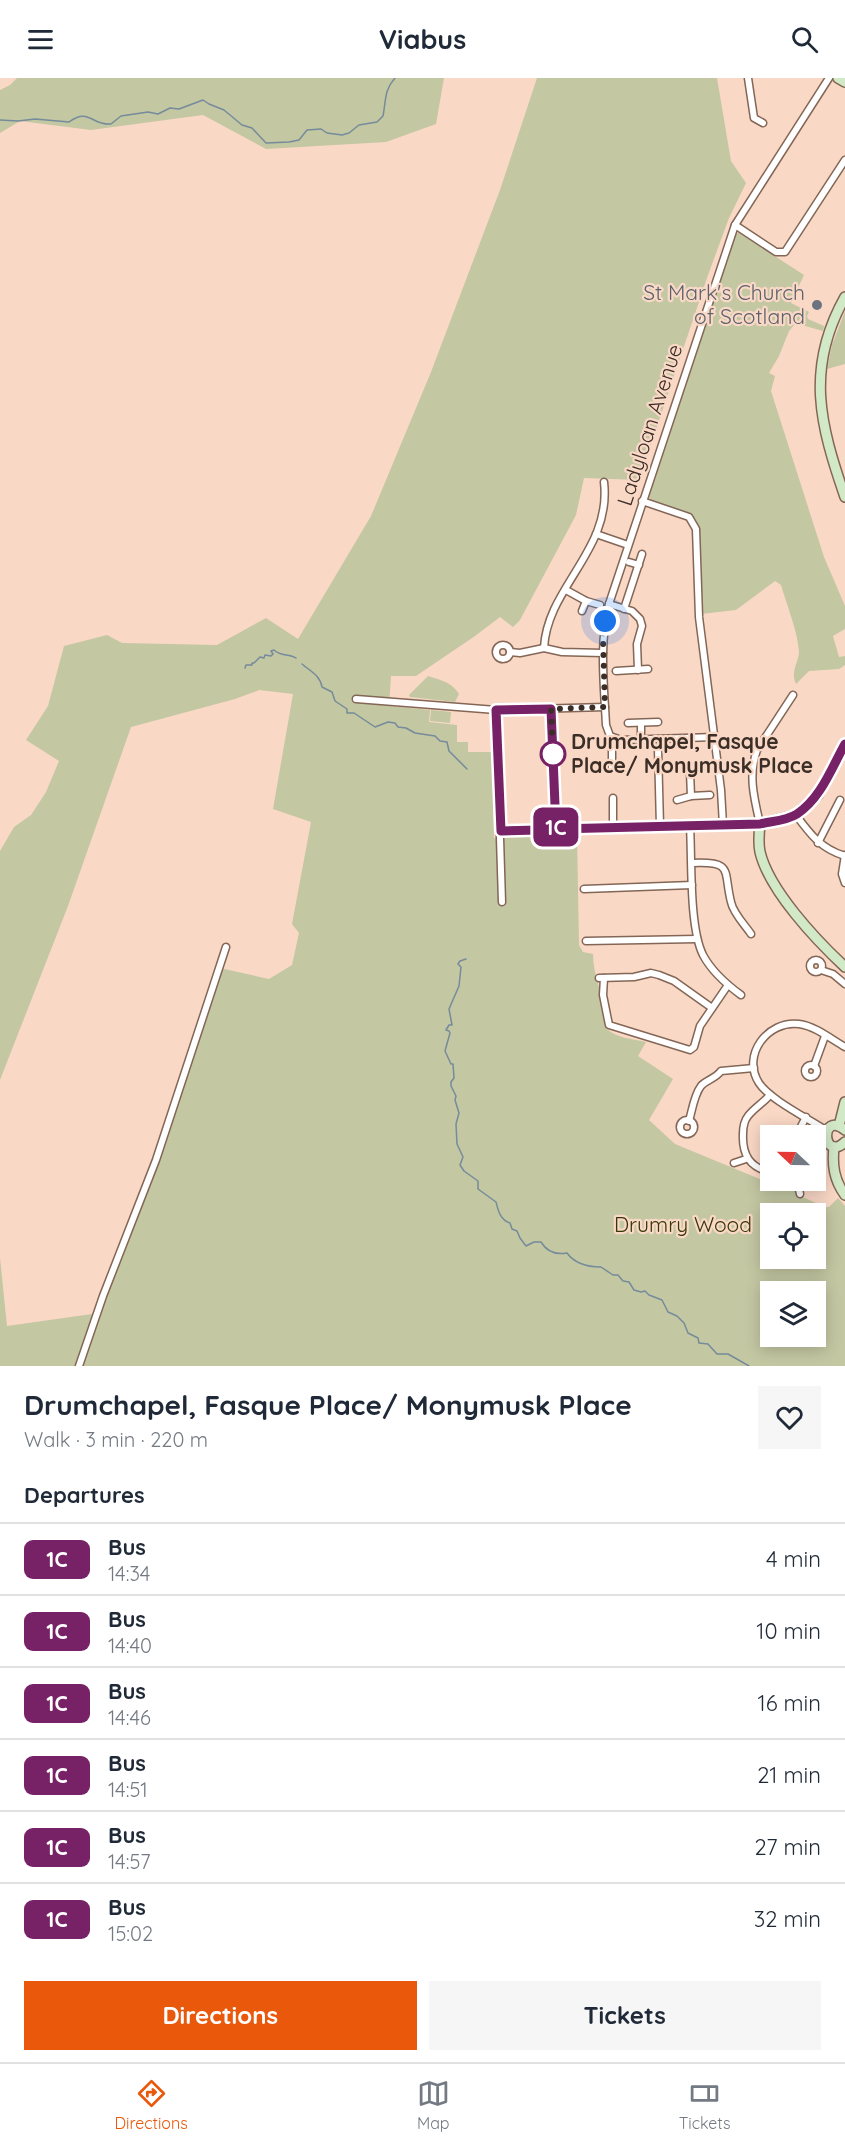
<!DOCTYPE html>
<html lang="en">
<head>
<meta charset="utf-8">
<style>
	:root { --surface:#fff; --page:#f6f6f7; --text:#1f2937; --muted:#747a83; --line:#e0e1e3; --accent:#ea580c }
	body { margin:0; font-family:Quicksand,sans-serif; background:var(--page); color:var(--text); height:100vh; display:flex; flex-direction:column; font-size:22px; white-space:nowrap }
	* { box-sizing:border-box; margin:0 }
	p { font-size:20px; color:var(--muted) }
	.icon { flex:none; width:33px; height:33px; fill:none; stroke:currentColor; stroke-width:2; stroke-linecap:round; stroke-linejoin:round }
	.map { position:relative; height:1288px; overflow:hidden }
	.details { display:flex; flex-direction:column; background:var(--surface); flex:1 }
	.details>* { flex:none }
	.badge { padding:0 12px; border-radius:9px; font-size:21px; line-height:39px }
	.needle { width:39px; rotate:292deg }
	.controls { position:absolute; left:760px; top:1047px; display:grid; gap:12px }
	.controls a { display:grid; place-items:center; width:66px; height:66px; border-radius:0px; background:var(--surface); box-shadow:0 3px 15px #0003; font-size:30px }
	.you { position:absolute; width:30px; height:30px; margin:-15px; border:4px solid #fff; border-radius:50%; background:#1a73e8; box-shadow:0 0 0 9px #1a73e833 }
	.map>.badge { position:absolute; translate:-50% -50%; box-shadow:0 0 0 3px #fff }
	h2 { padding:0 24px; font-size:22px; line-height:54px }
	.round { display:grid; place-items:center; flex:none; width:63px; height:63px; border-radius:0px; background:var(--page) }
	.overview { display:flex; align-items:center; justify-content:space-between; height:102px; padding:0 24px }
	h1 { font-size:28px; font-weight:800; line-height:45px }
	.cta { display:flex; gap:12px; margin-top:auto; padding:12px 24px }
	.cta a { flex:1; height:69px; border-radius:0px; background:var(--accent); color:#fff; font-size:24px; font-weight:800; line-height:69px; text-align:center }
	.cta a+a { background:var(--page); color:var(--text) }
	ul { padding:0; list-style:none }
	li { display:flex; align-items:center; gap:18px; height:72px; padding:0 24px; border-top:2px solid var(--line) }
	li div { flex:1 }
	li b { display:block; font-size:22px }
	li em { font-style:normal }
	li .badge { min-width:66px; font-weight:700; text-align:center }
	header { display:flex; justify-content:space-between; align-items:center; height:78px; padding:0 24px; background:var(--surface); font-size:27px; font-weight:800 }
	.menu { display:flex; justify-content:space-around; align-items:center; height:84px; border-top:2px solid var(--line); background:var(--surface); font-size:16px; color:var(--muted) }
	.menu a { display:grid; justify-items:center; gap:3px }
	.menu .active { color:var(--accent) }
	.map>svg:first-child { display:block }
	.green { fill:#c3c7a2; fill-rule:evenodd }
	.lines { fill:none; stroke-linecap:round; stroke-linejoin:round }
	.stream { stroke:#768b9b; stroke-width:1.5 }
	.street-casing { stroke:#836656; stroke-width:9 }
	.secondary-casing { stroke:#836656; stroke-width:12 }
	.street { stroke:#fff; stroke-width:6 }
	.secondary { stroke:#d2e9c8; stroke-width:9 }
	.line-casing { stroke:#fff; stroke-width:14 }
	.line { stroke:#772166; stroke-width:9 }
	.walk { stroke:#3b2e27; stroke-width:6; stroke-dasharray:0 10.8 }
	.worship-dot { fill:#6b7280; stroke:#fad8c6; stroke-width:2 }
	.stop-dot { fill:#fff; stroke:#772166; stroke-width:3 }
	.labels { text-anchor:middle; stroke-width:4.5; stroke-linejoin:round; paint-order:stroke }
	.worship-label { font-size:21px; fill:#5b616d; stroke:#fad8c6; text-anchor:end }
	.street-label { font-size:21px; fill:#3b2e27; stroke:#fad8c6 }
	.stop-label { font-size:21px; font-weight:bold; fill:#3b2e27; stroke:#fad8c6; text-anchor:start }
	.park-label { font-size:21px; fill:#353707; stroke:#fad8c6 }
</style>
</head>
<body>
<header><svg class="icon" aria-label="menu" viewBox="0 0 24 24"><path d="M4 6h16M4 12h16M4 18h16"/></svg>Viabus<svg class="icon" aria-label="search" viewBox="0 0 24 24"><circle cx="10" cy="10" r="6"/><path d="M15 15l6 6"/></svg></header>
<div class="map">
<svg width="845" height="1288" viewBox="0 0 845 1288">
	<rect width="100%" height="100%" fill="#fad8c6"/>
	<g class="green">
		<path d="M 17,0 L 444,0 L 436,46 L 386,64 L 266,71 L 203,37 L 91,52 L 20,43 L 0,55 L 0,12 L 10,7 Z"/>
		<path d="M 537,0 L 717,0 L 731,83 L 746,105 L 729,140 L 708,197 L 639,402 L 584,400 L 576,437 L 520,542 L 513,549 L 500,539 L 475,558 L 416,598 L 391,598 L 389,628 L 430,632 L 429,644 L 457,647 L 457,664 L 468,664 L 468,674 L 492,674 L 494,760 L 504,761 L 508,758 L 577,756 L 579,867 L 583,874 L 593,876 C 593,898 603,915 605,936 C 605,941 602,945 606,950 C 615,960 634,961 646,964 L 638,978 L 673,1001 L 649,1042 L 675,1066 L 777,1108 L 777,1103 L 795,1103 L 796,1116 L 825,1129 L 829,1129 L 838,1120 L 845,1128 L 845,1288 L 0,1288 L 0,1180 L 7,1248 L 92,1236 L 156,1082 L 220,890 L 269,901 L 292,887 L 299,855 L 292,846 L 311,744 L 273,731 L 293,616 L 259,612 L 235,621 L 131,649 L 68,828 L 0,1002 L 0,773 L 14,749 L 31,737 L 46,714 L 59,683 L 26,662 L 48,628 L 64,568 L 107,557 L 122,565 L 217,567 L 266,540 L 298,561 L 371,438 L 431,294 L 500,112 ZM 771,1136 L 816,1136 L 816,1180 L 771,1180 ZM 771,1214 L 816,1214 L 816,1258 L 771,1258 Z"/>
		<path d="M 739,155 L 804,197 L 791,225 L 809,234 L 807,238 L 808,241 L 824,248 L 823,253 L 798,246 L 794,247 L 789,253 L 779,278 L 769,295 L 775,298 L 771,313 L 824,479 L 845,528 L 845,551 L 833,558 L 839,579 L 845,578 L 845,587 L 839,591 L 809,593 L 796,606 C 790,592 799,585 799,573 C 797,551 787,528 781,507 L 775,503 L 736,532 L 701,536 L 699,449 L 691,437 L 652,423 L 648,418 L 735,156 Z"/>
		<path d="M 845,233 L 845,286 L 827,291 L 832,267 Z"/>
		<path d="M 428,598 C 440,602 452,604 459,616 L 455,624 L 410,619 L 409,617 Z"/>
		<path d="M 431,632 L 451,634 L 450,645 L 430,643 Z"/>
	</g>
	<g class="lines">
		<g class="stream">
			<path d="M 0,42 L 18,43 L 35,41 L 69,44 C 89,29 92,48 111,46 L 121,38 L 148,34 L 158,36 L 170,30 L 179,31 L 203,22 L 209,26 L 224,32 L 242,47 L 252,50 L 266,65 L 289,64 L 299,62 L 307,52 L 321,51 L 327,55 L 342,57 L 349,55 L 359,47 L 377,44 L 383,38 C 386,23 384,12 395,0"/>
			<path d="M 302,586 C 310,593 320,597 322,609 L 332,614 L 335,623 L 347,631 L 347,635 L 354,635 L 375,649 L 388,644 L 395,645 L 398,649 L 406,650 L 415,655 L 435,658 L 440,663 L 447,664 L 449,673 L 467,691"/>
			<path d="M 245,590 L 246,587 L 252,587 L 252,585 L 254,585 L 260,579 L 264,580 L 265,577 L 271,578 L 273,576 L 271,573 L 274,572 C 281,579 289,575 296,580"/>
			<path d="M 466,881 L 460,883 L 458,886 L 461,889 L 459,908 L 449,931 L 452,947 L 449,947 L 446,952 L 449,953 L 450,955 L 445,973 L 451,986 L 453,986 L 454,1000 L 451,1004 L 451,1008 L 456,1018 L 455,1022 L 459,1035 L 456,1046 L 457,1066 L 463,1079 L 460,1087 L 464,1093 L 478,1103 L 478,1111 L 496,1124 C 498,1132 500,1142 510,1145 L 512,1151 L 517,1153 L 520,1160 L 526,1168 L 534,1164 L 541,1164 C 547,1174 556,1177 567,1175 C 575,1186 589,1189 601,1189 L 613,1197 L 618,1197 L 623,1203 L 629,1204 L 634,1212 L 641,1214 L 645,1213 L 649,1217 L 662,1222 L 668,1234 L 677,1238 L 684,1245 L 688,1255 L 698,1260 L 699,1265 L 708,1266 L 717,1276 L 728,1276 L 749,1288"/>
		</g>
		<defs>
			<g id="street">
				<path d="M 748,0 L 754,40 L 763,45"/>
				<path d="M 735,147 L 776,174 L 785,174 L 845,82"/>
				<path d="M 642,423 L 689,439 L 696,451 L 699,539 L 721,712 L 723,747"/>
				<path d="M 596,456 L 628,467"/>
				<path d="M 629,484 L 639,487"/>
				<path d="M 566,512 L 586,523 L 600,527"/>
				<path d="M 609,526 L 632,533 L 640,541 L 642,548 L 637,566 L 638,592"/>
				<path d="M 624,531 L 642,476"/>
				<path d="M 582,533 L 586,523"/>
				<circle cx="503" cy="574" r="7"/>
				<path d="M 544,570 C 547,509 612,472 604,404"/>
				<path d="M 510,574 L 520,575 L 544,570 L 562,574 L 603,575"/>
				<path d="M 616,593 L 648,591"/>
				<path d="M 356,621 L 496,632 L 605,629"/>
				<path d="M 551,631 L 556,751"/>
				<path d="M 496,632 L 502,824"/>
				<path d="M 628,645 L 658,644"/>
				<path d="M 641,645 L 641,662"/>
				<path d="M 715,659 L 621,662 L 610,658 L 606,647 C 604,607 599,565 609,526 L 735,147 L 829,0"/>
				<path d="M 658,671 L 660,748"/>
				<path d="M 612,690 L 612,661"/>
				<path d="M 691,718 L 690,694 L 692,690 L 718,686"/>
				<path d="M 613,720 L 613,750"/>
				<path d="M 677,722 L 691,718 L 710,717"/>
				<path d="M 796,737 C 810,756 821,771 845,778"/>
				<path d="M 690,748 C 692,781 689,849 703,877 C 712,894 726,906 741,917"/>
				<path d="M 501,753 L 760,746 C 754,720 748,697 757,672 L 793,617"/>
				<path d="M 818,765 L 840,722"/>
				<path d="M 845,777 L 842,796 L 845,805"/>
				<path d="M 692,785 C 734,783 723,792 731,824 C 733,835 745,847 751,856"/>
				<path d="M 584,811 L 692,807"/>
				<path d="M 586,863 L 697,861"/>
				<circle cx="816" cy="888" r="6"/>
				<path d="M 821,892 L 833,896 L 845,906"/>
				<path d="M 599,900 L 634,899 L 651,895 L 659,897 L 674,903 L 712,930"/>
				<path d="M 604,900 L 603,917 L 609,947 L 690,972 L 694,969 L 700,948 L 728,907"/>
				<circle cx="811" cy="993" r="6"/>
				<path d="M 814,988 L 825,958"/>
				<path d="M 769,1018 C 763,1025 754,1030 748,1038 C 744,1043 743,1049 743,1056 C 742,1077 750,1090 771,1094"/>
				<circle cx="687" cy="1049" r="7"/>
				<path d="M 689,1043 C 692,1033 694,1017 701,1008 C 706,1002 715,1001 721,993 L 754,990"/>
				<path d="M 827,1053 C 809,1041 769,1021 759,1005 C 741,977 768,942 799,946 C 815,948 831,961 845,969"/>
				<path d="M 796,1058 L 806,1039"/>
				<path d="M 734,1085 L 746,1081"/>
				<path d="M 797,1102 L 800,1116"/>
				<path d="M 79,1288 L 103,1218 L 156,1082 L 226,869"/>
			</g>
			<g id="secondary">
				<path d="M 838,0 L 845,4"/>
				<path d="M 845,219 C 805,290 820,347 845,419"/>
				<path d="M 845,666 L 818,717 L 796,737 L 760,746 C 759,755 758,765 760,774 C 769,812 816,862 845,889"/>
				<path d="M 839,1048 L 845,1024"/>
				<path d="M 845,1052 C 819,1032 822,1085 845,1064"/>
				<path d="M 834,1069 C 832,1087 834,1102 845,1117"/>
			</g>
		</defs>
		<use href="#street" class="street-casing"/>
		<use href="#secondary" class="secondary-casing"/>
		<use href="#street" class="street"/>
		<use href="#secondary" class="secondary"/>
	</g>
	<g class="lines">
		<defs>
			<path id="line" d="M 538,752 L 501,753 L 496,632 L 551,631 L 556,751 L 760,746 C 772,743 786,743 797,736 C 821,720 831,691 845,666"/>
		</defs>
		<use href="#line" class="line-casing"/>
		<use href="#line" class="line"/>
		<path class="walk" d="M 553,676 L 551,631 L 605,629 L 603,561 L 605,543"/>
	</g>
	<circle class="worship-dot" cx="817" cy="227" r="6"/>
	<circle class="stop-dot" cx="553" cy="676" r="12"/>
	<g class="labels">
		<g class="worship-label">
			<text x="805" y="222">St Mark's Church<tspan x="805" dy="24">of Scotland</tspan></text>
		</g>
		<g class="street-label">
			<text transform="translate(650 347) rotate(-72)" y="7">Ladyloan Avenue</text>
		</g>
		<g class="stop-label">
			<text x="571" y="671">Drumchapel, Fasque<tspan x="571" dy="24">Place/ Monymusk Place</tspan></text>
		</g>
		<g class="park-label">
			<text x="683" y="1154">Drumry Wood</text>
		</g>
	</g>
</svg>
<div class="controls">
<a><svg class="needle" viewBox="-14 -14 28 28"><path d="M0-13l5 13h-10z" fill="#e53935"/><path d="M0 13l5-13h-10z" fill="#747a83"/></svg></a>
<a><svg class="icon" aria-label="locate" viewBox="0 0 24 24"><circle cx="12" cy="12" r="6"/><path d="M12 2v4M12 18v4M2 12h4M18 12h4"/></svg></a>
<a><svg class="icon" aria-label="layers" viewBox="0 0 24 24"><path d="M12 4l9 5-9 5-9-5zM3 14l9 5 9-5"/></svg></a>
</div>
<div class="you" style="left:605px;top:543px"></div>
<b class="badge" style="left:556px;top:749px;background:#772166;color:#fff">1C</b>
</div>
<section class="details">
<div class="overview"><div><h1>Drumchapel, Fasque Place/ Monymusk Place</h1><p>Walk · 3 min · 220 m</p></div><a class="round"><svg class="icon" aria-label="heart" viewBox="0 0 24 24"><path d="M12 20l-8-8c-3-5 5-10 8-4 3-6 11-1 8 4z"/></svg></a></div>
<h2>Departures</h2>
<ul>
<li><span class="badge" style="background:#772166;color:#fff">1C</span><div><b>Bus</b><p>14:34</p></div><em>4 min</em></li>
<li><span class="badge" style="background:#772166;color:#fff">1C</span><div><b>Bus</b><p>14:40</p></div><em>10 min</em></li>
<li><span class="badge" style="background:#772166;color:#fff">1C</span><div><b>Bus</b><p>14:46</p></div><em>16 min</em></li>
<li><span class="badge" style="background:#772166;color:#fff">1C</span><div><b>Bus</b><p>14:51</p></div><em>21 min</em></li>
<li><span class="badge" style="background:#772166;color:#fff">1C</span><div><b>Bus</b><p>14:57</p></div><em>27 min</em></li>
<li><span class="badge" style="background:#772166;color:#fff">1C</span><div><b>Bus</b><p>15:02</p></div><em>32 min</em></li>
</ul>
<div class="cta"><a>Directions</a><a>Tickets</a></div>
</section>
<nav class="menu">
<a class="active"><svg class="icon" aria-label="directions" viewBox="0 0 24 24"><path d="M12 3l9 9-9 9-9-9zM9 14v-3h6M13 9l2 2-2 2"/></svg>Directions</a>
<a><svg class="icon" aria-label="map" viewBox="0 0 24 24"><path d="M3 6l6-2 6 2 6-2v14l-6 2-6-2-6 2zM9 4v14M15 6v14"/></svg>Map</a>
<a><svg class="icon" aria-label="tickets" viewBox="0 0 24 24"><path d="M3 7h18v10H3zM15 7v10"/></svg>Tickets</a>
</nav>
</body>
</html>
